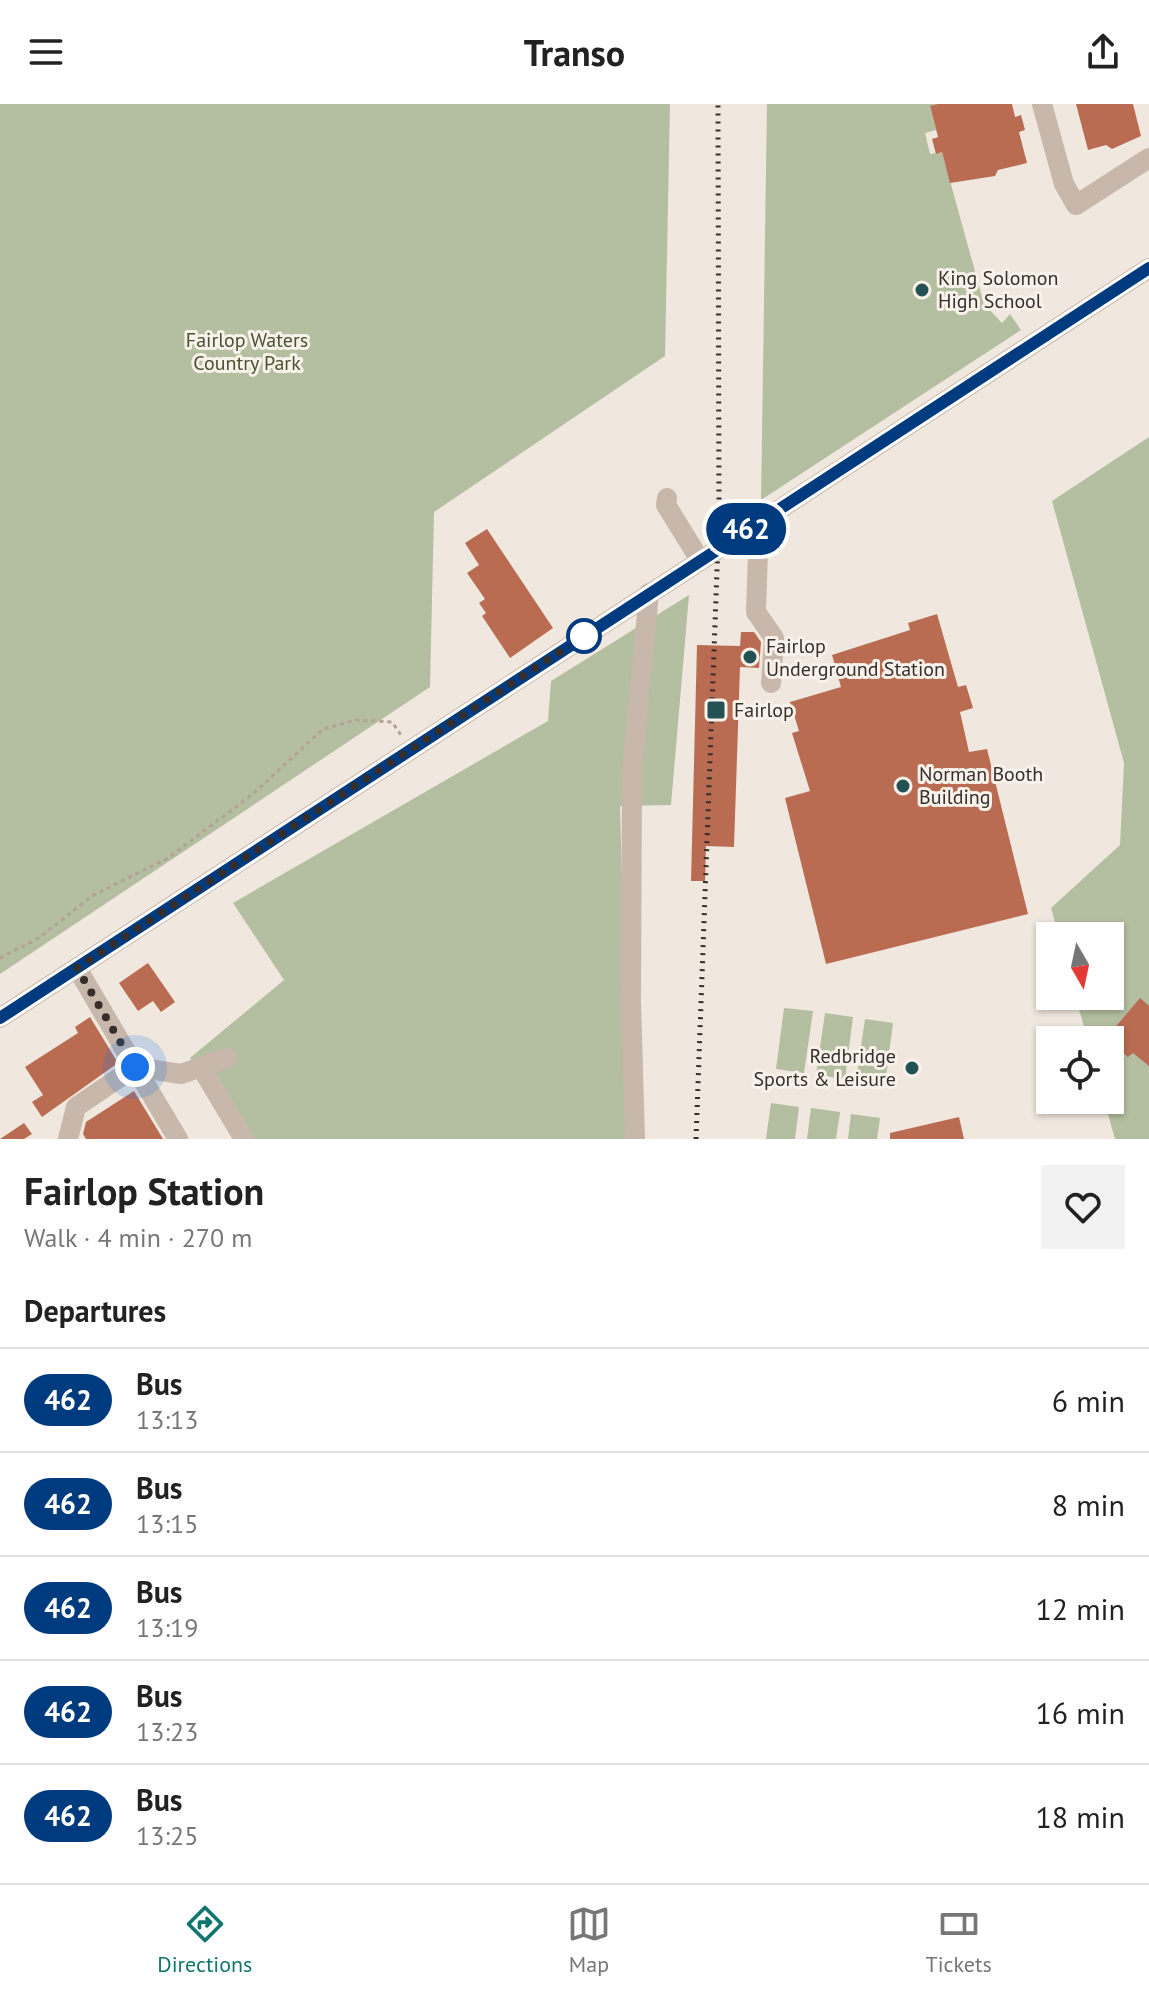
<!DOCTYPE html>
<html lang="en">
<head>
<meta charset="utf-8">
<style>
	:root { --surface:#fff; --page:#f2f2f2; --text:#222; --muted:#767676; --line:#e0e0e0; --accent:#0f766e }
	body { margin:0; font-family:"PT Sans",sans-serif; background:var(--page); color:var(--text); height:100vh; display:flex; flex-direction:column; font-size:30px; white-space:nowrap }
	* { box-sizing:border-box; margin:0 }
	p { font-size:26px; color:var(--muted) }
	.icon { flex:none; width:44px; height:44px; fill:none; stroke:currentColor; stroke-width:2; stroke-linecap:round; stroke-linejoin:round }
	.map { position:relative; height:1035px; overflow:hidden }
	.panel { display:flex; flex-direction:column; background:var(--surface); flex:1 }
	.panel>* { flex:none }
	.badge { padding:0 16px; border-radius:26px; font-size:28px; line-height:52px }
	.needle { width:52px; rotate:171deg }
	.buttons { position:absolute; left:1036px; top:818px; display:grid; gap:16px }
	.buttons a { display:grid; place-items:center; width:88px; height:88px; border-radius:0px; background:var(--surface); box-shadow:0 2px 6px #0004; font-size:40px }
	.you { position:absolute; width:40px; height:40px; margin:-20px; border:6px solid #fff; border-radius:50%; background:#1a73e8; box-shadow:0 0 0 12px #1a73e833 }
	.map>.badge { position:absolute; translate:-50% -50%; box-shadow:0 0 0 4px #fff }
	h2 { padding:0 24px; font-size:30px; line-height:72px }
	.round { display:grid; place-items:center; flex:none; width:84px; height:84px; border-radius:0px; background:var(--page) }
	.overview { display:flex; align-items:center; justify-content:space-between; height:136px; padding:0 24px }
	h1 { font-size:38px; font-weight:800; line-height:60px }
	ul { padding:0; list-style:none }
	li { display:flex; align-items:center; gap:24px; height:104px; padding:0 24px; border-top:2px solid var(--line) }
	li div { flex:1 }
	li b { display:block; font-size:30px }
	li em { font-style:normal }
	li .badge { min-width:88px; font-weight:700; text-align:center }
	header { display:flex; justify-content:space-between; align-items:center; height:104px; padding:0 24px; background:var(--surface); font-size:36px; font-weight:800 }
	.menu { display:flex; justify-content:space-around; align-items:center; height:112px; border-top:2px solid var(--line); background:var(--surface); font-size:22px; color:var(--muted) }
	.menu a { display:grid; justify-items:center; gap:4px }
	.menu .current { color:var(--accent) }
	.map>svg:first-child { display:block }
	.green { fill:#b4bea0 }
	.building { fill:#ba6c53 }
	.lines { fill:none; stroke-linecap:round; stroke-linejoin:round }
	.path { stroke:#b3a396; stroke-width:3; stroke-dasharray:4 4; stroke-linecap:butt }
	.minor { stroke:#c8b8ac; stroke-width:20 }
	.rail { stroke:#362e2a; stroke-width:5; stroke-dasharray:2 6; stroke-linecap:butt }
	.line-casing { stroke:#fff; stroke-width:18 }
	.line { stroke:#003b80; stroke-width:12 }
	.walk { stroke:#362e2a; stroke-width:8; stroke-dasharray:0 14.4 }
	.poi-dot { fill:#235154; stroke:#f8f2eb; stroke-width:3 }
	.stop-dot { fill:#fff; stroke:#003b80; stroke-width:4 }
	.labels { text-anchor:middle; stroke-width:6; stroke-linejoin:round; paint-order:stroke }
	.poi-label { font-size:20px; fill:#362e2a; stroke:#f8f2eb; text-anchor:start }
	.park-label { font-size:20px; fill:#465230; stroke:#f8f2eb }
</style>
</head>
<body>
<header><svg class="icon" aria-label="menu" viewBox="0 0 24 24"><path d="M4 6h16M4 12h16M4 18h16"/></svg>Transo<svg class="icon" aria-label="share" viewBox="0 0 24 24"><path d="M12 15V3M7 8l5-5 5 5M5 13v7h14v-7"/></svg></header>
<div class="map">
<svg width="1149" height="1035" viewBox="0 0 1149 1035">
	<rect width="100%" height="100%" fill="#f0e8df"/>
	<g class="green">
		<path d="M 0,0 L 670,0 L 665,252 L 434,408 L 430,583 L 0,870 Z"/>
		<path d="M 767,0 L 938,0 L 930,3 L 936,26 L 925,29 L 930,50 L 942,48 L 984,200 L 1002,219 L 1010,210 L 1021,226 L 761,396 Z"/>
		<path d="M 1149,333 L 1149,1035 L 1115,1035 L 1104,996 L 1110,996 L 1110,936 L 1088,936 L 1075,892 L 1110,892 L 1110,832 L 1059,832 L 1051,804 L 1120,741 L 1124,659 L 1052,397 Z"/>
		<path d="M 689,491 L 671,701 L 620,702 L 629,1035 L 242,1035 L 190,954 L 284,876 L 233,799 L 548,617 L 551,577 Z"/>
		<path d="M 784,904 L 813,907 L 804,969 L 776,965 Z"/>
		<path d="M 825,909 L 853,913 L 845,975 L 816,971 Z"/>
		<path d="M 865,915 L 893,919 L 885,980 L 856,977 Z"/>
		<path d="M 771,999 L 799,1003 L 795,1035 L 766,1035 Z"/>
		<path d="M 811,1004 L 840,1008 L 836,1035 L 807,1035 Z"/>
		<path d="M 851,1010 L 880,1014 L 877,1035 L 848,1035 Z"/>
	</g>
	<g class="building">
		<path d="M 938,0 L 1012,0 L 1015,13 L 1021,11 L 1025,26 L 1019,28 L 1027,59 L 998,66 L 995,72 L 950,79 L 942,48 L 936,50 L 932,35 L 938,33 L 930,2 Z"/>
		<path d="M 1076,0 L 1133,0 L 1141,32 L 1112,45 L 1106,41 L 1088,46 Z"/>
		<path d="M 487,425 L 553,524 L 510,554 L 482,512 L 486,509 L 479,499 L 485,495 L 467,469 L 479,461 L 465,439 Z"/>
		<path d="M 937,510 L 958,583 L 966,581 L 973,604 L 960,608 L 969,648 L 987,645 L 1028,810 L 826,860 L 785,694 L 810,687 L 792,629 L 799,627 L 790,598 L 841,583 L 832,551 L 910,526 L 908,519 Z"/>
		<path d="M 741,528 L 754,528 L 761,538 L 759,564 L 740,563 L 734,743 L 706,742 L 705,777 L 691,777 L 697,541 L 740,542 Z"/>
		<path d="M 148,859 L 175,898 L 161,908 L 153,897 L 138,907 L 119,879 Z"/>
		<path d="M 1140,894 L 1149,902 L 1149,962 L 1133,949 L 1128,953 L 1106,934 Z"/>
		<path d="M 90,913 L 118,959 L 42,1013 L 32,998 L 43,991 L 25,963 L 78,929 L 75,923 Z"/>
		<path d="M 134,987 L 163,1035 L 86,1035 L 83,1030 L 86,1018 Z"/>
		<path d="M 959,1013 L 964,1035 L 890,1035 L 890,1029 Z"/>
		<path d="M 24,1019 L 32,1030 L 24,1035 L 0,1035 Z"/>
	</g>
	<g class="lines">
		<path class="path" d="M 0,854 L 39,834 L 92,792 L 168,754 L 253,690 L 323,625 L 356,616 L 392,618 L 401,631"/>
		<g class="minor">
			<path d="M 1042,0 L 1064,80 L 1076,101 L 1149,54"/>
			<path d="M 667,394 L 666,401 L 700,456"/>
			<path d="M 759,417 L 756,508 L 774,534 L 771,579"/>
			<path d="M 77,864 L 135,963 L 181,970 L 227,954"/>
			<path d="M 0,914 L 1149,164"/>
			<path d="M 201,963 L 244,1035"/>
			<path d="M 68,1035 L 76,1003 L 135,963 L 178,1035"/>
			<path d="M 635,1035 L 631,897 L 632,666 L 649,489"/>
		</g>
		<path class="rail" d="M 696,1035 L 719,412 L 718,0"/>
	</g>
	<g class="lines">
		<defs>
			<path id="line" d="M 0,914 L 1149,164"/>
		</defs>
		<use href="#line" class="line-casing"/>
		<use href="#line" class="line"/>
		<path class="walk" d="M 135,963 L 77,864 L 584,532"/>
	</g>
	<g class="poi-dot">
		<circle cx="922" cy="186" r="8"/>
		<circle cx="750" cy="553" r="8"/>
		<rect x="706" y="596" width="20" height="20" rx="4"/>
		<circle cx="903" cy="682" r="8"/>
		<circle cx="912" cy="964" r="8"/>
	</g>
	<circle class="stop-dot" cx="584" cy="532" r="16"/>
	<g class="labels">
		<g class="poi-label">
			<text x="938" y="181">King Solomon<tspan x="938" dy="23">High School</tspan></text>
			<text x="766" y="549">Fairlop<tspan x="766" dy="23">Underground Station</tspan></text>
			<text x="734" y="613">Fairlop</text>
			<text x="919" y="677">Norman Booth<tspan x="919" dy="23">Building</tspan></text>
			<text x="896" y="959" text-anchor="end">Redbridge<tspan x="896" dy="23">Sports &amp; Leisure</tspan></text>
		</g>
		<g class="park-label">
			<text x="247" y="243">Fairlop Waters<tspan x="247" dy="23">Country Park</tspan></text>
		</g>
	</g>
</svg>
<div class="buttons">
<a><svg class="needle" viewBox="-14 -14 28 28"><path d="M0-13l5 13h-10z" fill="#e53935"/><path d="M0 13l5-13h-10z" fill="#767676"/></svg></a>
<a><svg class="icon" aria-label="locate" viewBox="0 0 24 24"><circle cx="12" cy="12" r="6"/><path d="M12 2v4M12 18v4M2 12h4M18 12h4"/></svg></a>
</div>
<div class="you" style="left:135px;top:963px"></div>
<b class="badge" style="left:746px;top:425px;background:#003b80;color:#fff">462</b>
</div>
<section class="panel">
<div class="overview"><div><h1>Fairlop Station</h1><p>Walk · 4 min · 270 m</p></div><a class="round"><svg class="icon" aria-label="heart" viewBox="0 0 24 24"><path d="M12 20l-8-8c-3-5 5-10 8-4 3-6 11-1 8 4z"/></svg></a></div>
<h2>Departures</h2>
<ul>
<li><span class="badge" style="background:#003b80;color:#fff">462</span><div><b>Bus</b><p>13:13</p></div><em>6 min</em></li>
<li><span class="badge" style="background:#003b80;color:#fff">462</span><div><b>Bus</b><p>13:15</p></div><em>8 min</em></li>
<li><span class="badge" style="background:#003b80;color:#fff">462</span><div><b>Bus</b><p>13:19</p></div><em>12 min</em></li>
<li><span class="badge" style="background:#003b80;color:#fff">462</span><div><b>Bus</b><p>13:23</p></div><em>16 min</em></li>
<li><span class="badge" style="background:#003b80;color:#fff">462</span><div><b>Bus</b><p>13:25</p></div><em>18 min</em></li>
</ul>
</section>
<nav class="menu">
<a class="current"><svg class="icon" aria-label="directions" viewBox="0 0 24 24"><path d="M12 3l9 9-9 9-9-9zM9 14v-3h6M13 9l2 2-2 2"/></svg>Directions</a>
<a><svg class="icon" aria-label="map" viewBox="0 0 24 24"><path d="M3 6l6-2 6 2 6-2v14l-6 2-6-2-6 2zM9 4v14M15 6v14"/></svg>Map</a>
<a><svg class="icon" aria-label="tickets" viewBox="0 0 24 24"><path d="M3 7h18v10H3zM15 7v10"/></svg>Tickets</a>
</nav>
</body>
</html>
